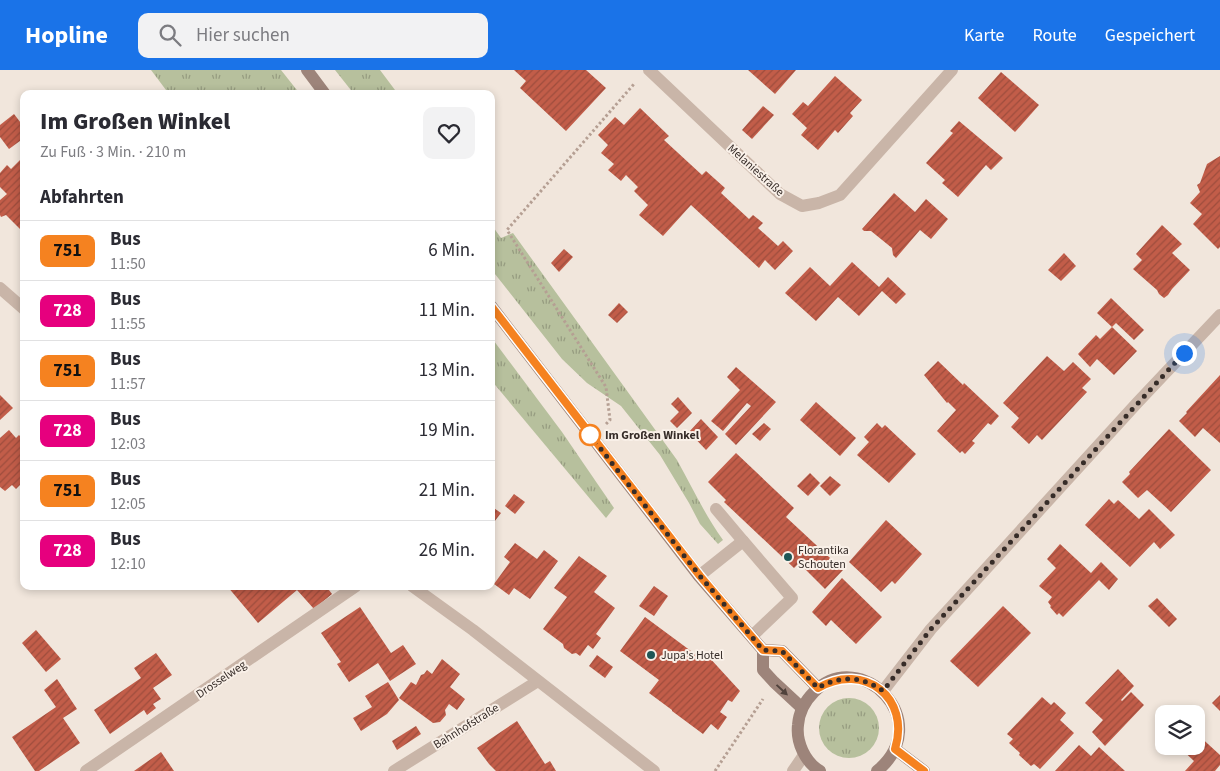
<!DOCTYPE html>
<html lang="de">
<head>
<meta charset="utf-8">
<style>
	:root { --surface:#fff; --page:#f2f2f3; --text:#2b2b33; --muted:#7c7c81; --line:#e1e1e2; --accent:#1a73e8 }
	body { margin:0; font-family:"Source Sans 3",sans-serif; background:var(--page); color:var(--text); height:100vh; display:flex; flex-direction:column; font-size:19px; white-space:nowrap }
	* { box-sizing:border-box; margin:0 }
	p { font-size:16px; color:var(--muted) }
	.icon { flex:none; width:28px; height:28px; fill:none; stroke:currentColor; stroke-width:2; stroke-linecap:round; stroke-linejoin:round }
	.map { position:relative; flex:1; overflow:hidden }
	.sheet { position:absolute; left:20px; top:20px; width:475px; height:500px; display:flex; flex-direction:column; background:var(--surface); border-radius:10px; box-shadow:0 2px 8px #0003 }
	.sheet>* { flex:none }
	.badge { padding:0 10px; border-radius:8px; font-size:18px; line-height:32px }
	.buttons { position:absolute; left:1155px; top:635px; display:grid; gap:10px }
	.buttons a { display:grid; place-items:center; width:50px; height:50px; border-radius:10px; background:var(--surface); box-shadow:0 2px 8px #0003; font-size:25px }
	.you { position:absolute; width:25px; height:25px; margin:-12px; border:4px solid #fff; border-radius:50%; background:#1a73e8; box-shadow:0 0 0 8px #1a73e833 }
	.map>.badge { position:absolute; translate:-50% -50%; box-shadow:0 0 0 2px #fff }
	h2 { padding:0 20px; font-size:19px; line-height:45px }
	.round { display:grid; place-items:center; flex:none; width:52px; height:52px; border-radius:10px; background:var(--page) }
	.summary { display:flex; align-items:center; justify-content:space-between; height:85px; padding:0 20px }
	h1 { font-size:24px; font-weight:800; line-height:38px }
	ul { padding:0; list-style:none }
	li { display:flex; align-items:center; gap:15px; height:60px; padding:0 20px; border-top:1px solid var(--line) }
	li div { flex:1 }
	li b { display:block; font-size:19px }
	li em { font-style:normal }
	li .badge { min-width:55px; font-weight:700; text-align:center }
	header { display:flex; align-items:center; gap:30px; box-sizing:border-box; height:70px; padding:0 25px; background:var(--accent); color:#fff }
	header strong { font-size:24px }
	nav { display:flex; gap:28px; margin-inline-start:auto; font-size:18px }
	.search { width:350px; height:45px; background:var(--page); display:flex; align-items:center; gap:12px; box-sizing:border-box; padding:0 18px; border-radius:10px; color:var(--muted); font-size:19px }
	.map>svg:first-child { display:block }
	.grass { fill:url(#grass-tufts) }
	.building { fill:url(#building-hatch) }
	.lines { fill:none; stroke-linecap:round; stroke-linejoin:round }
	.path { stroke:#b59f93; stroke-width:3; stroke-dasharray:2.5 2.5; stroke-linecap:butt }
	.lane { stroke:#c9b5a8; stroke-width:12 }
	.street { stroke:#c9b5a8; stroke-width:12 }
	.secondary { stroke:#9d847a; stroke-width:12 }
	.oneway { fill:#50423c }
	.line-casing { stroke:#fff; stroke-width:11 }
	.line { stroke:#f58220; stroke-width:8 }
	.walk { stroke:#362c28; stroke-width:5; stroke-dasharray:0 9 }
	.stop-dot { fill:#fff; stroke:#f58220; stroke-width:2.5 }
	.poi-dot { fill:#1f5656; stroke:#f9f0e8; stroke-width:2 }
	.labels { text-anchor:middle; stroke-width:4; stroke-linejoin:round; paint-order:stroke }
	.street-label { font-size:12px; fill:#362c28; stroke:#f9f0e8 }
	.stop-label { font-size:12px; font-weight:bold; fill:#362c28; stroke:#f9f0e8; text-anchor:start }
	.poi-label { font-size:12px; fill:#362c28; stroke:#f9f0e8; text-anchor:start }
</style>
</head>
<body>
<header>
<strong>Hopline</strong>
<div class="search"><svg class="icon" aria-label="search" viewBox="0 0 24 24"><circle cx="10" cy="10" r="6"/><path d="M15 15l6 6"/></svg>Hier suchen</div>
<nav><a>Karte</a><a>Route</a><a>Gespeichert</a></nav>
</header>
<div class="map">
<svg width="1220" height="701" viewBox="0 0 1220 701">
	<defs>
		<pattern id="grass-tufts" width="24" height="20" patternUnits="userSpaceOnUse" patternTransform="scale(1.25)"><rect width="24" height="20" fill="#b7c09d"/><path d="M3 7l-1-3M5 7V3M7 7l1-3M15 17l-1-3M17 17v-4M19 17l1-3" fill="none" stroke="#969c80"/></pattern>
		<pattern id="building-hatch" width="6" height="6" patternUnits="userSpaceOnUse" patternTransform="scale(1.25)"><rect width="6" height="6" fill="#c25d49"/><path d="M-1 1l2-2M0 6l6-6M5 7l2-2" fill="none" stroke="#9e4d3d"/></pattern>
	</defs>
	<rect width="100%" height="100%" fill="#f1e6dc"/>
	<g class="grass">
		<path d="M 151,0 L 281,0 L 300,24 L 169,24 Z"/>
		<path d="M 335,0 L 380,0 L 398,24 L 354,24 Z"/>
		<path d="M 491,154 L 501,168 L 513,163 L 677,390 C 692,417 705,445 723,470 L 718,474 L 700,454 L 689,433 L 660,385 L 621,336 L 587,313 L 562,289 L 491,199 Z"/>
		<path d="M 491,267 L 562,362 L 614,438 L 606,448 L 491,310 Z"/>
		<circle cx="849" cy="658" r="30"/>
	</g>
	<g class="building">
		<path d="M 514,0 L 586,0 L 606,18 L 566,61 L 520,18 L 526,11 Z"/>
		<path d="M 748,0 L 796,0 L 775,24 Z"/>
		<path d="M 1001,2 L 1039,35 L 1015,62 L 978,28 Z"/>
		<path d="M 835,6 L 862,30 L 850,43 L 853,46 L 838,63 L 835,60 L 818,80 L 801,65 L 807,58 L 792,44 L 803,32 L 808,36 Z"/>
		<path d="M 763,36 L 774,45 L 752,69 L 742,60 Z"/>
		<path d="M 640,38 L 669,66 L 664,70 L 702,105 L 706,101 L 725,118 L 721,123 L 749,149 L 753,145 L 763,153 L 758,158 L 778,176 L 783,171 L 793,181 L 775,200 L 765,190 L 759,198 L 691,135 L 663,166 L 639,145 L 648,135 L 634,121 L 638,117 L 626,105 L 621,111 L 608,100 L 614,94 L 601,83 L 608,75 L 598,65 L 615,47 L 624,55 Z"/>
		<path d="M 14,44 L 24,57 L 24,68 L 9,79 L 0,67 L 0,55 Z"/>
		<path d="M 959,51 L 1003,88 L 991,100 L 986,95 L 958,127 L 942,113 L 945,110 L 926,93 L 953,63 L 950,61 Z"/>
		<path d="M 1220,86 L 1220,177 L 1218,179 L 1193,154 L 1202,144 L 1190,133 L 1200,122 L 1197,115 L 1200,113 L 1207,94 Z"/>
		<path d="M 23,87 L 24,88 L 24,163 L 6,145 L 1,147 L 0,145 L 0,130 L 7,124 L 0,117 L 0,103 L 7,95 L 11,99 Z"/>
		<path d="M 894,123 L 915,142 L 926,129 L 948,149 L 931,169 L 920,160 L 896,188 L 893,185 L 892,178 L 871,161 L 864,161 L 862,159 Z"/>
		<path d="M 1162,155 L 1182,174 L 1172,183 L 1190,200 L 1172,219 L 1168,225 L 1164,228 L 1159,224 L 1157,220 L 1133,199 L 1142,190 L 1136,184 Z"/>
		<path d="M 564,179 L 573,187 L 559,202 L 551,193 Z"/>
		<path d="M 1064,183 L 1076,196 L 1061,211 L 1048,200 Z"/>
		<path d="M 852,192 L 879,217 L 888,207 L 906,224 L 896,234 L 882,221 L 859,246 L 838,227 L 816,251 L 785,223 L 810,197 L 830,216 Z"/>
		<path d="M 1111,228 L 1144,260 L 1134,270 L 1116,253 L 1112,257 L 1097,243 Z"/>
		<path d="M 619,233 L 628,242 L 617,253 L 608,245 Z"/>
		<path d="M 1112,257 L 1137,281 L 1114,305 L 1097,289 L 1090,297 L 1078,284 L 1096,265 L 1100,269 Z"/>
		<path d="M 1047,286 L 1064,301 L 1073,292 L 1091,309 L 1082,318 L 1087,322 L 1042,370 L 1037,365 L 1029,374 L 1011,357 L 1019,348 L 1003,333 Z"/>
		<path d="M 938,291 L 963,315 L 964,313 L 999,346 L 991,355 L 988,353 L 972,371 L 975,373 L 965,384 L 962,381 L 960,383 L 937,361 L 956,340 L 948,332 L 947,333 L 924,305 Z"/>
		<path d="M 736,297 L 776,332 L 736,375 L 725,364 L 751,336 L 747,333 L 723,361 L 711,351 L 740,320 L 727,307 Z"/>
		<path d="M 1220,305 L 1220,373 L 1203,358 L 1195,367 L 1179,351 L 1187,343 L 1186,342 Z"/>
		<path d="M 0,325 L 13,338 L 0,350 Z"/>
		<path d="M 678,327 L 692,343 L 677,358 L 670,351 L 679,342 L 671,334 Z"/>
		<path d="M 816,332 L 856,368 L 840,386 L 800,350 Z"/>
		<path d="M 701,349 L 718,367 L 706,380 L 689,362 Z"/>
		<path d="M 764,353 L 771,359 L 760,371 L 752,364 Z"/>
		<path d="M 877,353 L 882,358 L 885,355 L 916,384 L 889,413 L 857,385 L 869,372 L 864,367 Z"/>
		<path d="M 1169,359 L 1211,400 L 1171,442 L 1147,420 L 1138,428 L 1122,412 L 1130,404 L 1129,402 Z"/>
		<path d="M 9,360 L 16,368 L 19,365 L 24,370 L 24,411 L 16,419 L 12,415 L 5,421 L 0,417 L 0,368 Z"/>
		<path d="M 736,383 L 794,438 L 786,447 L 843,500 L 825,519 L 799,493 L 794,498 L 724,432 L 726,430 L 708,412 Z"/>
		<path d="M 810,403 L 820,413 L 808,426 L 797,416 Z"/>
		<path d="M 830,406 L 841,415 L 830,426 L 820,416 Z"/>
		<path d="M 514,424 L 525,432 L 515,444 L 505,436 Z"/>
		<path d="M 1109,429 L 1114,434 L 1118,430 L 1139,449 L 1149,439 L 1175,465 L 1160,479 L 1154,472 L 1130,497 L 1085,455 Z"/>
		<path d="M 491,436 L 501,443 L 491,456 Z"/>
		<path d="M 886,450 L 922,484 L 895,514 L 892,511 L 881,522 L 849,492 Z"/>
		<path d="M 515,473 L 537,489 L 544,480 L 558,491 L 530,529 L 514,518 L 509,525 L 494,514 L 510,492 L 504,487 Z"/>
		<path d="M 1060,474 L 1091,503 L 1101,492 L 1118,509 L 1109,520 L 1099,510 L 1063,547 L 1059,543 L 1057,545 L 1050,537 L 1051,536 L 1048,532 L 1052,527 L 1039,516 L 1056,498 L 1047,489 Z"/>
		<path d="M 579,486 L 607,506 L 594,522 L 615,538 L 596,564 L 601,568 L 593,579 L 588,575 L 580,586 L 576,583 L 572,584 L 564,578 L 563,574 L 543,559 L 567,527 L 554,518 Z"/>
		<path d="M 842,508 L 882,547 L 856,574 L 831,550 L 826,556 L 812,542 Z"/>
		<path d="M 227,516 L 326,516 L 332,524 L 314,539 L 297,520 L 258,553 Z"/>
		<path d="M 654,516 L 668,526 L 654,546 L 639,536 Z"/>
		<path d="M 1157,528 L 1177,549 L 1169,557 L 1148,536 Z"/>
		<path d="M 1003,536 L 1031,563 L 978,617 L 950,591 Z"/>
		<path d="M 360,537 L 391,583 L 403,575 L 416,594 L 390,611 L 378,593 L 349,612 L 337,594 L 341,592 L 321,563 Z"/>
		<path d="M 645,547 L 695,584 L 698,579 L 707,585 L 740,621 L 732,632 L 728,630 L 720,642 L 727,647 L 718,660 L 711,654 L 703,664 L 672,641 L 672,640 L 649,623 L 659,610 L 620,581 Z"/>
		<path d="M 36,560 L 61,589 L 46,602 L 22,573 Z"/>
		<path d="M 156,583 L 172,605 L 153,618 L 161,629 L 153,634 L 156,638 L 147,645 L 144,640 L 110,664 L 94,640 L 141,608 L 134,598 Z"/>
		<path d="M 597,585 L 613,597 L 605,608 L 589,596 Z"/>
		<path d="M 442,589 L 460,604 L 450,617 L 465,629 L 457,640 L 449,634 L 445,640 L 446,645 L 440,652 L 433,653 L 399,628 L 411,612 L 416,615 L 421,605 L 424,604 L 427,600 L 432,604 Z"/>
		<path d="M 1118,599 L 1134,616 L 1121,630 L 1122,631 L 1131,622 L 1144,635 L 1105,676 L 1092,662 L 1103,650 L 1085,633 Z"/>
		<path d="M 57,609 L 77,639 L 63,648 L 80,673 L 39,701 L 35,701 L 12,667 L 56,637 L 44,620 Z"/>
		<path d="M 388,612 L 399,630 L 387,644 L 361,661 L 353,648 L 372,637 L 365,626 Z"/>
		<path d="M 1220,625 L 1220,641 L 1212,633 Z"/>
		<path d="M 1042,627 L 1051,635 L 1054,632 L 1066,643 L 1060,650 L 1074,663 L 1040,699 L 1034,694 L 1031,696 L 1019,685 L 1020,683 L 1009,673 L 1013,669 L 1007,664 Z"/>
		<path d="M 517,651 L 545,694 L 550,691 L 556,701 L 496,701 L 489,694 L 477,678 Z"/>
		<path d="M 416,656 L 421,664 L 397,680 L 392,671 Z"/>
		<path d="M 1196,663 L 1220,685 L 1220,695 L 1215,701 L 1185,701 L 1194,691 L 1178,676 L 1196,676 Z"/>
		<path d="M 1079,675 L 1091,686 L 1099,677 L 1125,701 L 1055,701 Z"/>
		<path d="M 161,682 L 174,701 L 134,701 Z"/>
	</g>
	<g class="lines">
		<g class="path">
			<path d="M 606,354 L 610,350 L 606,317 L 507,160 L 634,14"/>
			<path d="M 715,701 L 763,629"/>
		</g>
		<g class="lane">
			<path d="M 716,439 L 743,471"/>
			<path d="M 699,506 L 743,471 L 792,528 L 752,566"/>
			<path d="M 394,701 L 538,611"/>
		</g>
		<g class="street">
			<path d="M 649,0 L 780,124 L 802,136 L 819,133 L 840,125 L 952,0"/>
			<path d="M 0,218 L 24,239"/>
			<path d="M 412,516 L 473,560 L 654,701"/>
			<path d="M 883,621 L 931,559 L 1137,333 L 1220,245"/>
			<path d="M 86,701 L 356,516"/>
			<path d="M 793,701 L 804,685"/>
		</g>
		<g class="secondary">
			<path d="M 307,0 L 325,24"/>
			<path d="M 491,236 L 699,506 L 763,580 L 763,600 L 774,612 L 802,638"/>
			<path d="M 763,580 L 782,581 L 818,618"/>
			<path d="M 895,679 L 924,701"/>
			<path d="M 820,701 C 805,692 796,672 798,655 C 799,642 805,631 814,622 C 861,575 937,652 877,701"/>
		</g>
	</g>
	<defs><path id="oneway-solid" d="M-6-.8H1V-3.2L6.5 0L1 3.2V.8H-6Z" transform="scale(1.25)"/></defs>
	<use class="oneway" href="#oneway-solid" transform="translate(782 620) rotate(43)"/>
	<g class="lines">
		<defs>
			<path id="line" d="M 491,236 L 700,506 L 763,580 L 782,581 L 818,618 C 864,591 911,628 895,679 L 924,701"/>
		</defs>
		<use href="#line" class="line-casing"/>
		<use href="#line" class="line"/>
		<path class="walk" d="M 590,365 L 700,506 L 763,580 L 782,581 L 818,618 C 840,605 862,606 883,621 L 931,559 L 1184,283"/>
	</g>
	<circle class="stop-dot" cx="590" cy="365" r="10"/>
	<g class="poi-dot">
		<circle cx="788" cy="487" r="5"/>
		<circle cx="651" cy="585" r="5"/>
	</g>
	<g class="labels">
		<g class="street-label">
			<text transform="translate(756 100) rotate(42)" y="4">Melaniestraße</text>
			<text transform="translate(221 609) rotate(-34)" y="4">Drosselweg</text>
			<text transform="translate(466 656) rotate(-32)" y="4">Bahnhofstraße</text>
		</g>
		<g class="stop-label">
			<text x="605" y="369">Im Großen Winkel</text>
		</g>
		<g class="poi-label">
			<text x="798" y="484">Florantika<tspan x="798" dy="14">Schouten</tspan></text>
			<text x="661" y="589">Jupa's Hotel</text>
		</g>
	</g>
</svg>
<div class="buttons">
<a><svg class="icon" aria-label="layers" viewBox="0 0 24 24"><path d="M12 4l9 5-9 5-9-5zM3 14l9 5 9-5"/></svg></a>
</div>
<div class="you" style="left:1184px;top:283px"></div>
<section class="sheet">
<div class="summary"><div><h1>Im Großen Winkel</h1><p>Zu Fuß · 3 Min. · 210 m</p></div><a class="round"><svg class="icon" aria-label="heart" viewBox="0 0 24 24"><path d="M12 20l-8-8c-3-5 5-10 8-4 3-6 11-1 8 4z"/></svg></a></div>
<h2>Abfahrten</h2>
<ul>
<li><span class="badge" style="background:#f58220;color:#111">751</span><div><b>Bus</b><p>11:50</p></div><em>6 Min.</em></li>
<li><span class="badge" style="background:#e6007e;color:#fff">728</span><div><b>Bus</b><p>11:55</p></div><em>11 Min.</em></li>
<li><span class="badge" style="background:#f58220;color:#111">751</span><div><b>Bus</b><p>11:57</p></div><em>13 Min.</em></li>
<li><span class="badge" style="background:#e6007e;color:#fff">728</span><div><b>Bus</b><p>12:03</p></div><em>19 Min.</em></li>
<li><span class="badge" style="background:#f58220;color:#111">751</span><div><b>Bus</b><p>12:05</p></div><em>21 Min.</em></li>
<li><span class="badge" style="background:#e6007e;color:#fff">728</span><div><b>Bus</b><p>12:10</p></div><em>26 Min.</em></li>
</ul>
</section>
</div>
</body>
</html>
